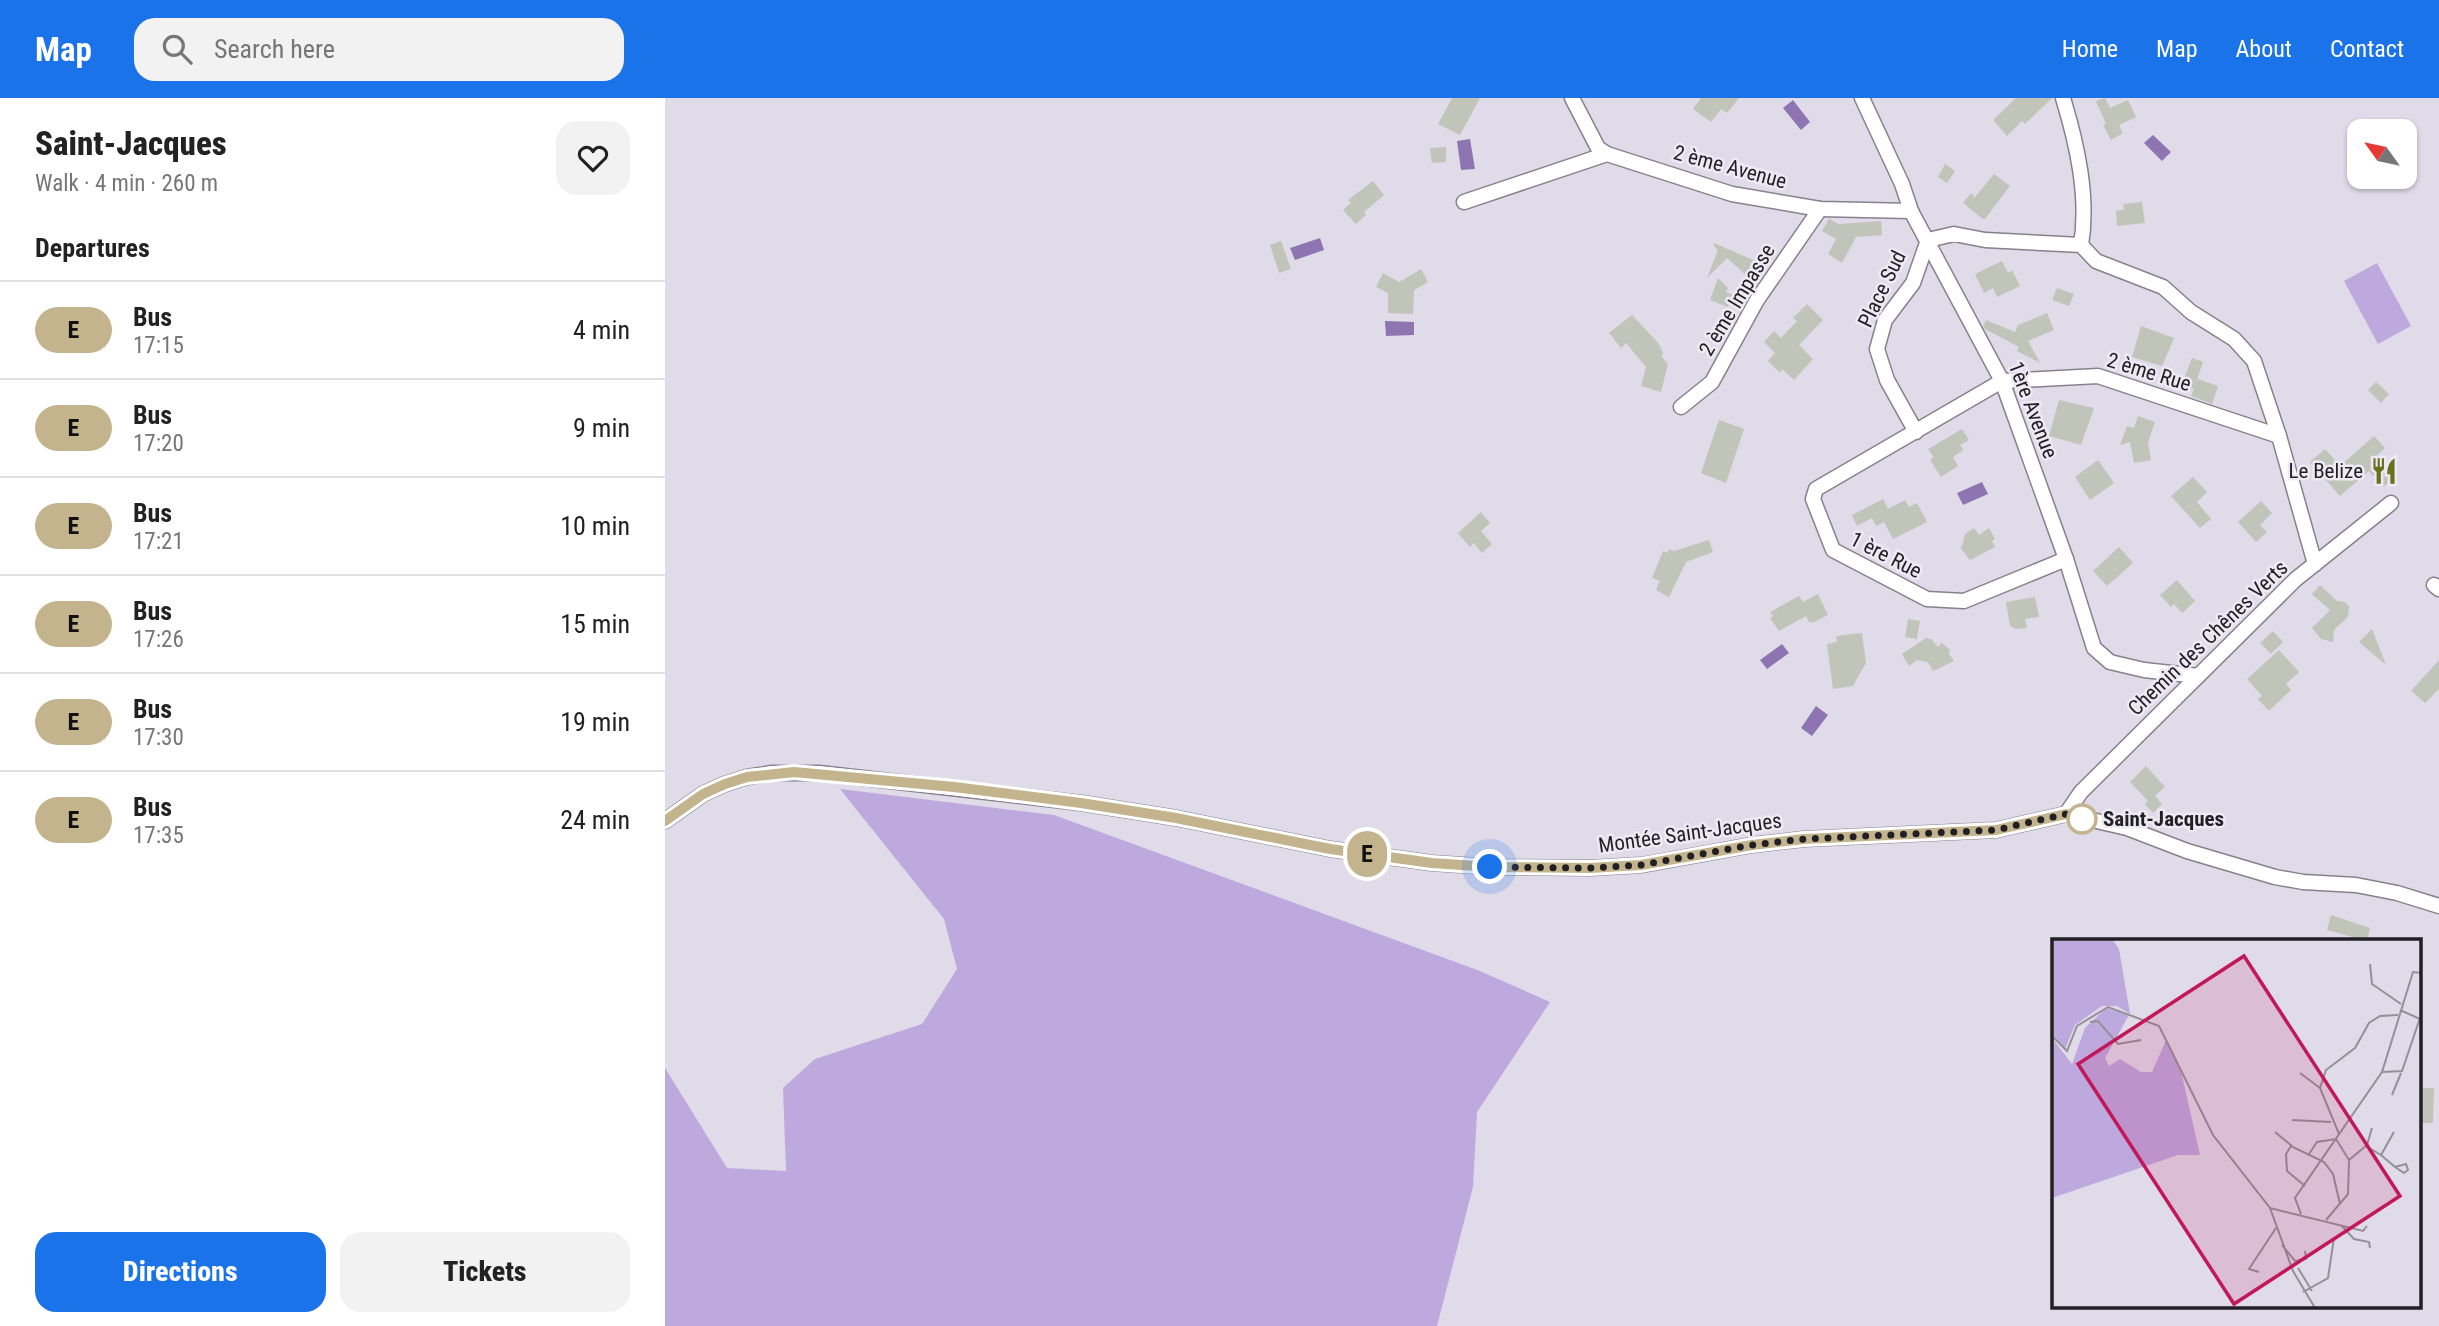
<!DOCTYPE html>
<html lang="en">
<head>
<meta charset="utf-8">
<style>
	:root { --surface:#fff; --page:#f2f2f2; --text:#222; --muted:#767676; --line:#e0e0e0; --accent:#1a73e8 }
	body { margin:0; font-family:"Roboto Condensed",sans-serif; background:var(--page); color:var(--text); height:100vh; display:flex; flex-direction:column; font-size:26px; white-space:nowrap }
	* { box-sizing:border-box; margin:0 }
	p { font-size:23px; color:var(--muted) }
	.icon { flex:none; width:38px; height:38px; fill:none; stroke:currentColor; stroke-width:2; stroke-linecap:round; stroke-linejoin:round }
	.map { position:relative; flex:1; overflow:hidden }
	.side { display:flex; flex-direction:column; background:var(--surface); width:665px }
	.side>* { flex:none }
	.badge { padding:0 14px; border-radius:23px; font-size:24px; line-height:46px }
	.needle { width:46px; rotate:303deg }
	.tools { position:absolute; left:1682px; top:21px; display:grid; gap:14px }
	.tools a { display:grid; place-items:center; width:70px; height:70px; border-radius:14px; background:var(--surface); box-shadow:0 2px 5px #0004; font-size:35px }
	.you { position:absolute; width:35px; height:35px; margin:-18px; border:5px solid #fff; border-radius:50%; background:#1a73e8; box-shadow:0 0 0 10px #1a73e833 }
	.map>.badge { position:absolute; translate:-50% -50%; box-shadow:0 0 0 4px #fff }
	h2 { padding:0 35px; font-size:26px; line-height:63px }
	.round { display:grid; place-items:center; flex:none; width:74px; height:74px; border-radius:21px; background:var(--page) }
	.head { display:flex; align-items:center; justify-content:space-between; height:119px; padding:0 35px }
	h1 { font-size:33px; font-weight:800; line-height:52px }
	.action { display:flex; gap:14px; margin-top:auto; padding:14px 35px }
	.action a { flex:1; height:80px; border-radius:21px; background:var(--accent); color:#fff; font-size:28px; font-weight:800; line-height:80px; text-align:center }
	.action a+a { background:var(--page); color:var(--text) }
	ul { padding:0; list-style:none }
	li { display:flex; align-items:center; gap:21px; height:98px; padding:0 35px; border-top:2px solid var(--line) }
	li div { flex:1 }
	li b { display:block; font-size:26px }
	li em { font-style:normal }
	li .badge { min-width:77px; font-weight:700; text-align:center }
	header { display:flex; align-items:center; gap:42px; box-sizing:border-box; height:98px; padding:0 35px; background:var(--accent); color:#fff }
	header strong { font-size:33px }
	nav { display:flex; gap:38px; margin-inline-start:auto; font-size:24px }
	.search { width:490px; height:63px; background:var(--page); display:flex; align-items:center; gap:18px; box-sizing:border-box; padding:0 24px; border-radius:21px; color:var(--muted); font-size:26px }
	main { display:flex; flex:1; min-height:0 }
	.map>svg:first-child { display:block }
	.green { fill:#bea9de }
	.water { fill:#8e75b1 }
	.building { fill:#c1c4b8 }
	.lines { fill:none; stroke-linecap:round; stroke-linejoin:round }
	.minor-casing { stroke:#86818c; stroke-width:17 }
	.minor { stroke:#fff; stroke-width:14 }
	.line-casing { stroke:#fff; stroke-width:16 }
	.line { stroke:#c3b48e; stroke-width:10 }
	.walk { stroke:#201f23; stroke-width:7; stroke-dasharray:0 12.6 }
	.stop-dot { fill:#fff; stroke:#c3b48e; stroke-width:3.5 }
	.labels { text-anchor:middle; stroke-width:5; stroke-linejoin:round; paint-order:stroke }
	.street-label { font-size:21px; fill:#201f23; stroke:#ede9f5 }
	.poi-label { font-size:21px; fill:#201f23; stroke:#ede9f5; text-anchor:end }
	.stop-label { font-size:21px; font-weight:bold; fill:#201f23; stroke:#ede9f5; text-anchor:start }
	.inset-road { fill:none; stroke:#939099; stroke-width:2 }
	.view { fill:#c2185b; fill-opacity:0.15; stroke:#c2185b; stroke-width:3.5 }
	.inset-edge { fill:none; stroke:#201f23; stroke-width:3.5 }
</style>
</head>
<body>
<header>
<strong>Map</strong>
<div class="search"><svg class="icon" aria-label="search" viewBox="0 0 24 24"><circle cx="10" cy="10" r="6"/><path d="M15 15l6 6"/></svg>Search here</div>
<nav><a>Home</a><a>Map</a><a>About</a><a>Contact</a></nav>
</header>
<main>
<section class="side">
<div class="head"><div><h1>Saint-Jacques</h1><p>Walk · 4 min · 260 m</p></div><a class="round"><svg class="icon" aria-label="heart" viewBox="0 0 24 24"><path d="M12 20l-8-8c-3-5 5-10 8-4 3-6 11-1 8 4z"/></svg></a></div>
<h2>Departures</h2>
<ul>
<li><span class="badge" style="background:#c3b48e;color:#111">E</span><div><b>Bus</b><p>17:15</p></div><em>4 min</em></li>
<li><span class="badge" style="background:#c3b48e;color:#111">E</span><div><b>Bus</b><p>17:20</p></div><em>9 min</em></li>
<li><span class="badge" style="background:#c3b48e;color:#111">E</span><div><b>Bus</b><p>17:21</p></div><em>10 min</em></li>
<li><span class="badge" style="background:#c3b48e;color:#111">E</span><div><b>Bus</b><p>17:26</p></div><em>15 min</em></li>
<li><span class="badge" style="background:#c3b48e;color:#111">E</span><div><b>Bus</b><p>17:30</p></div><em>19 min</em></li>
<li><span class="badge" style="background:#c3b48e;color:#111">E</span><div><b>Bus</b><p>17:35</p></div><em>24 min</em></li>
</ul>
<div class="action"><a>Directions</a><a>Tickets</a></div>
</section>
<div class="map">
<svg width="1774" height="1228" viewBox="0 0 1774 1228">
	<rect width="100%" height="100%" fill="#e0dbe8"/>
	<g class="green">
		<path d="M 1712,165 L 1746,228 L 1713,246 L 1679,183 Z"/>
		<path d="M 175,691 L 389,717 L 815,873 L 885,904 L 812,1014 L 808,1089 L 772,1228 L 0,1228 L 0,970 L 62,1070 L 121,1073 L 118,990 L 150,961 L 257,926 L 292,871 L 279,821 Z"/>
	</g>
	<g class="water">
		<path d="M 1128,2 L 1145,24 L 1136,32 L 1118,10 Z"/>
		<path d="M 1488,37 L 1506,54 L 1497,63 L 1479,45 Z"/>
		<path d="M 805,41 L 810,71 L 796,72 L 792,43 Z"/>
		<path d="M 655,140 L 659,152 L 630,162 L 625,150 Z"/>
		<path d="M 720,223 L 749,224 L 749,237 L 721,238 Z"/>
		<path d="M 1317,384 L 1323,396 L 1298,407 L 1292,395 Z"/>
		<path d="M 1117,546 L 1124,555 L 1102,571 L 1095,562 Z"/>
		<path d="M 1151,608 L 1163,617 L 1147,638 L 1136,630 Z"/>
	</g>
	<g class="building">
		<path d="M 787,0 L 815,0 L 795,37 L 773,26 Z"/>
		<path d="M 1036,0 L 1074,0 L 1062,15 L 1056,11 L 1046,24 L 1028,11 Z"/>
		<path d="M 1351,0 L 1387,0 L 1360,26 L 1357,23 L 1342,38 L 1328,22 Z"/>
		<path d="M 1440,0 L 1445,10 L 1463,2 L 1471,19 L 1454,27 L 1458,35 L 1446,42 L 1438,27 L 1441,26 L 1431,3 Z"/>
		<path d="M 781,49 L 781,64 L 767,65 L 765,50 Z"/>
		<path d="M 1280,66 L 1290,73 L 1282,85 L 1273,79 Z"/>
		<path d="M 1329,76 L 1345,88 L 1319,122 L 1298,105 L 1306,95 L 1310,99 Z"/>
		<path d="M 708,83 L 719,97 L 699,114 L 701,117 L 691,126 L 678,112 L 686,105 L 683,102 Z"/>
		<path d="M 1477,104 L 1480,125 L 1452,128 L 1451,113 L 1459,112 L 1458,106 Z"/>
		<path d="M 1164,121 L 1174,126 L 1216,123 L 1217,137 L 1191,139 L 1177,165 L 1163,156 L 1171,141 L 1157,133 Z"/>
		<path d="M 616,143 L 626,171 L 614,175 L 605,147 Z"/>
		<path d="M 1049,145 L 1088,162 L 1081,177 L 1062,160 L 1042,180 L 1053,152 L 1048,147 Z"/>
		<path d="M 1337,163 L 1343,175 L 1347,172 L 1355,188 L 1332,199 L 1328,190 L 1319,195 L 1310,176 Z"/>
		<path d="M 756,171 L 763,184 L 749,192 L 748,216 L 723,215 L 723,195 L 711,189 L 718,175 L 734,184 Z"/>
		<path d="M 1053,180 L 1063,190 L 1061,194 L 1068,197 L 1063,209 L 1045,202 Z"/>
		<path d="M 1392,190 L 1409,196 L 1404,208 L 1387,202 Z"/>
		<path d="M 1142,206 L 1158,222 L 1134,247 L 1148,261 L 1129,282 L 1117,271 L 1115,275 L 1103,263 L 1110,255 L 1099,244 L 1109,233 L 1116,240 L 1132,223 L 1128,220 Z"/>
		<path d="M 1382,215 L 1389,232 L 1363,243 L 1375,265 L 1352,253 L 1354,249 L 1320,231 L 1318,228 L 1321,222 L 1350,234 L 1353,227 Z"/>
		<path d="M 967,217 L 994,246 L 998,255 L 996,258 L 1003,266 L 996,294 L 976,288 L 981,269 L 961,245 L 956,250 L 944,235 Z"/>
		<path d="M 1476,228 L 1509,240 L 1497,268 L 1467,259 Z"/>
		<path d="M 1527,260 L 1538,264 L 1529,291 L 1517,286 Z"/>
		<path d="M 1533,281 L 1553,288 L 1547,306 L 1526,298 Z"/>
		<path d="M 1711,284 L 1724,296 L 1716,305 L 1703,292 Z"/>
		<path d="M 1394,302 L 1429,310 L 1416,347 L 1384,338 Z"/>
		<path d="M 1473,318 L 1490,324 L 1483,344 L 1486,362 L 1469,365 L 1465,344 L 1455,347 L 1462,328 L 1469,330 Z"/>
		<path d="M 1054,322 L 1079,331 L 1061,385 L 1036,375 Z"/>
		<path d="M 1297,331 L 1304,342 L 1295,347 L 1298,352 L 1288,359 L 1293,368 L 1276,379 L 1265,362 L 1269,359 L 1263,351 Z"/>
		<path d="M 1709,338 L 1720,350 L 1712,357 L 1730,379 L 1718,389 L 1704,373 L 1675,398 L 1645,364 L 1660,351 L 1675,368 Z"/>
		<path d="M 1433,362 L 1449,385 L 1425,402 L 1410,379 Z"/>
		<path d="M 1528,379 L 1542,394 L 1532,404 L 1546,421 L 1535,430 L 1506,398 Z"/>
		<path d="M 1218,401 L 1223,411 L 1240,402 L 1244,409 L 1252,405 L 1262,424 L 1228,441 L 1219,424 L 1211,428 L 1207,420 L 1192,428 L 1187,417 Z"/>
		<path d="M 1596,403 L 1607,415 L 1595,427 L 1602,434 L 1591,444 L 1573,424 Z"/>
		<path d="M 816,414 L 825,425 L 816,433 L 827,446 L 817,455 L 809,445 L 805,449 L 793,435 Z"/>
		<path d="M 1309,430 L 1314,437 L 1324,430 L 1330,441 L 1327,443 L 1330,449 L 1305,462 L 1295,449 L 1297,448 L 1300,436 Z"/>
		<path d="M 1044,442 L 1048,454 L 1021,464 L 1004,499 L 991,492 L 995,483 L 987,480 L 998,453 L 1003,455 L 1004,451 L 1009,453 Z"/>
		<path d="M 1454,449 L 1468,465 L 1442,488 L 1428,473 Z"/>
		<path d="M 1512,482 L 1530,503 L 1517,515 L 1509,506 L 1506,509 L 1495,497 Z"/>
		<path d="M 1655,487 L 1672,503 L 1680,504 L 1684,508 L 1683,519 L 1669,532 L 1668,544 L 1656,541 L 1647,530 L 1665,512 L 1647,496 Z"/>
		<path d="M 1153,496 L 1163,517 L 1149,524 L 1144,524 L 1141,518 L 1114,533 L 1105,520 L 1108,518 L 1105,514 L 1134,498 L 1138,504 Z"/>
		<path d="M 1370,499 L 1374,519 L 1360,521 L 1362,530 L 1351,531 L 1345,528 L 1341,504 Z"/>
		<path d="M 1243,521 L 1255,523 L 1252,541 L 1240,539 Z"/>
		<path d="M 1707,531 L 1721,567 L 1694,544 Z"/>
		<path d="M 1608,533 L 1618,544 L 1606,556 L 1595,545 Z"/>
		<path d="M 1197,535 L 1201,565 L 1188,588 L 1168,591 L 1162,546 L 1172,544 L 1171,538 Z"/>
		<path d="M 1261,540 L 1266,541 L 1273,549 L 1277,545 L 1285,552 L 1284,556 L 1289,563 L 1268,573 L 1263,564 L 1252,562 L 1244,568 L 1237,556 Z"/>
		<path d="M 1614,552 L 1634,574 L 1621,586 L 1626,592 L 1604,613 L 1593,601 L 1597,598 L 1582,581 Z"/>
		<path d="M 1774,562 L 1774,591 L 1760,605 L 1746,593 Z"/>
		<path d="M 1481,668 L 1500,689 L 1490,698 L 1497,706 L 1488,715 L 1480,706 L 1483,703 L 1465,684 Z"/>
		<path d="M 1666,817 L 1705,830 L 1702,843 L 1662,832 Z"/>
		<path d="M 1755,990 L 1769,990 L 1768,1025 L 1755,1025 Z"/>
	</g>
	<g class="lines">
		<defs>
			<g id="minor">
				<path d="M 907,0 L 933,50 L 942,56 L 1067,96 L 1155,111 L 1246,113"/>
				<path d="M 1197,0 L 1237,86 L 1246,113 L 1337,283 L 1401,461 L 1429,550 L 1445,564 L 1479,572 L 1533,578"/>
				<path d="M 1398,0 C 1412,46 1424,99 1416,147"/>
				<path d="M 799,104 L 942,56"/>
				<path d="M 1016,309 L 1047,284 L 1092,202 L 1155,111"/>
				<path d="M 1251,334 L 1222,282 L 1212,251 L 1220,222 L 1248,185 L 1263,142 L 1289,136 L 1320,142 L 1416,147 L 1431,163 L 1498,189 L 1526,214 L 1569,241 L 1589,263 L 1614,338 L 1650,466"/>
				<path d="M 1401,461 L 1299,503 L 1262,501 L 1168,452 L 1148,401 L 1151,391 L 1337,283 L 1433,278 L 1614,338"/>
				<path d="M 1769,487 L 1774,491"/>
				<path d="M 1401,716 L 1416,694 L 1631,481 L 1726,405"/>
				<path d="M 0,723 L 38,696 L 60,686 L 82,679 L 107,675 L 154,675 L 416,705 L 511,720 L 665,751 L 767,765 L 826,769 L 925,770 L 977,767 L 1087,747 L 1139,741 L 1331,732 L 1401,716 L 1462,730 L 1522,753 L 1610,779 L 1638,784 L 1691,787 L 1732,795 L 1774,808"/>
			</g>
		</defs>
		<use href="#minor" class="minor-casing"/>
		<use href="#minor" class="minor"/>
	</g>
	<g class="lines">
		<defs>
			<path id="line" d="M 0,723 L 38,696 L 60,686 L 82,679 L 129,674 L 289,689 L 416,705 L 511,720 L 665,751 L 767,765 L 825,769 L 925,770 L 976,767 L 1087,747 L 1139,741 L 1331,732 L 1401,716 L 1417,721"/>
		</defs>
		<use href="#line" class="line-casing"/>
		<use href="#line" class="line"/>
		<path class="walk" d="M 825,769 L 925,770 L 976,767 L 1087,747 L 1139,741 L 1331,732 L 1401,716 L 1417,721"/>
	</g>
	<defs>
		<symbol id="restaurant-bare" viewBox="-9 -9 18 18"><path d="M-5-6h1v4h1v-4h1v4h1v-4h1v5L-1.5 .5V6h-2V.5L-5-1ZM5-6V6H3V1.5H1.5Q1.5-4 5-6Z" fill="#67721c" stroke="#ede9f5" stroke-width="2.5" paint-order="stroke"/></symbol>
	</defs>
	<g fill-rule="evenodd">
		<use href="#restaurant-bare" x="1700" y="354" width="38" height="38"/>
	</g>
	<circle class="stop-dot" cx="1417" cy="721" r="14"/>
	<g class="labels">
		<g class="street-label">
			<text transform="translate(1065 69) rotate(15)" y="7">2 ème Avenue</text>
			<text transform="translate(1217 191) rotate(-64)" y="7">Place Sud</text>
			<text transform="translate(1072 202) rotate(-59)" y="7">2 ème Impasse</text>
			<text transform="translate(1484 274) rotate(17)" y="7">2 ème Rue</text>
			<text transform="translate(1368 312) rotate(69)" y="7">1ère Avenue</text>
			<text transform="translate(1221 457) rotate(27)" y="7">1 ère Rue</text>
			<text transform="translate(1543 540) rotate(-44)" y="7">Chemin des Chênes Verts</text>
			<text transform="translate(1025 735) rotate(-8)" y="7">Montée Saint-Jacques</text>
		</g>
		<g class="poi-label">
			<text x="1698" y="380">Le Belize</text>
		</g>
		<g class="stop-label">
			<text x="1438" y="728">Saint-Jacques</text>
		</g>
	</g>
	<g transform="translate(1387 841)">
		<rect width="369" height="369" fill="#e0dbe8"/>
		<path d="M 0,0 L 60,0 L 67,10 L 78,75 L 65,67 L 50,67 L 23,86 L 13,110 L 0,95 ZM 54,69 L 77,76 L 53,119 L 57,127 L 68,120 L 89,133 L 100,133 L 114,101 L 129,132 L 148,216 L 126,216 L 0,259 L 0,99 L 20,125 L 33,89 Z" fill="#bea9de"/>
		<path class="inset-road" d="M 318,25 L 320,45 L 349,65M 348,71 L 368,80M 38,83 L 46,82 L 66,105 L 89,101M 0,97 L 15,112 L 25,87 L 56,68 L 107,87 L 161,196 L 218,269 L 241,332 L 263,369M 330,133 L 350,132 L 368,79M 248,134 L 268,149M 340,156 L 349,134M 240,181 L 279,183M 223,193 L 240,207M 287,195 L 268,149 L 274,131 L 303,109 L 317,84 L 328,77 L 346,76M 314,207 L 329,216 L 342,193M 257,215 L 265,203 L 284,200 L 297,221 L 296,255 L 274,281M 329,216 L 343,228 L 354,225 L 356,231 L 352,234 L 343,228M 297,221 L 315,206 L 320,189M 253,247 L 235,232 L 234,215 L 239,207 L 272,223 L 281,235 L 288,265M 218,269 L 311,292 L 315,287M 249,275 L 243,259 L 330,133 L 361,33 L 370,34M 289,286 L 302,300 L 317,303 L 318,309M 230,306 L 243,322 L 254,320 L 253,312M 246,329 L 260,352M 207,333 L 197,330 L 224,289M 251,353 L 276,339 L 282,299"/>
		<path class="view" d="M 192,17 L 348,257 L 182,365 L 26,125 Z"/>
		<rect width="369" height="369" class="inset-edge"/>
	</g>
</svg>
<div class="tools">
<a><svg class="needle" viewBox="-14 -14 28 28"><path d="M0-13l5 13h-10z" fill="#e53935"/><path d="M0 13l5-13h-10z" fill="#767676"/></svg></a>
</div>
<div class="you" style="left:825px;top:769px"></div>
<b class="badge" style="left:702px;top:756px;background:#c3b48e;color:#111">E</b>
</div>
</main>
</body>
</html>
